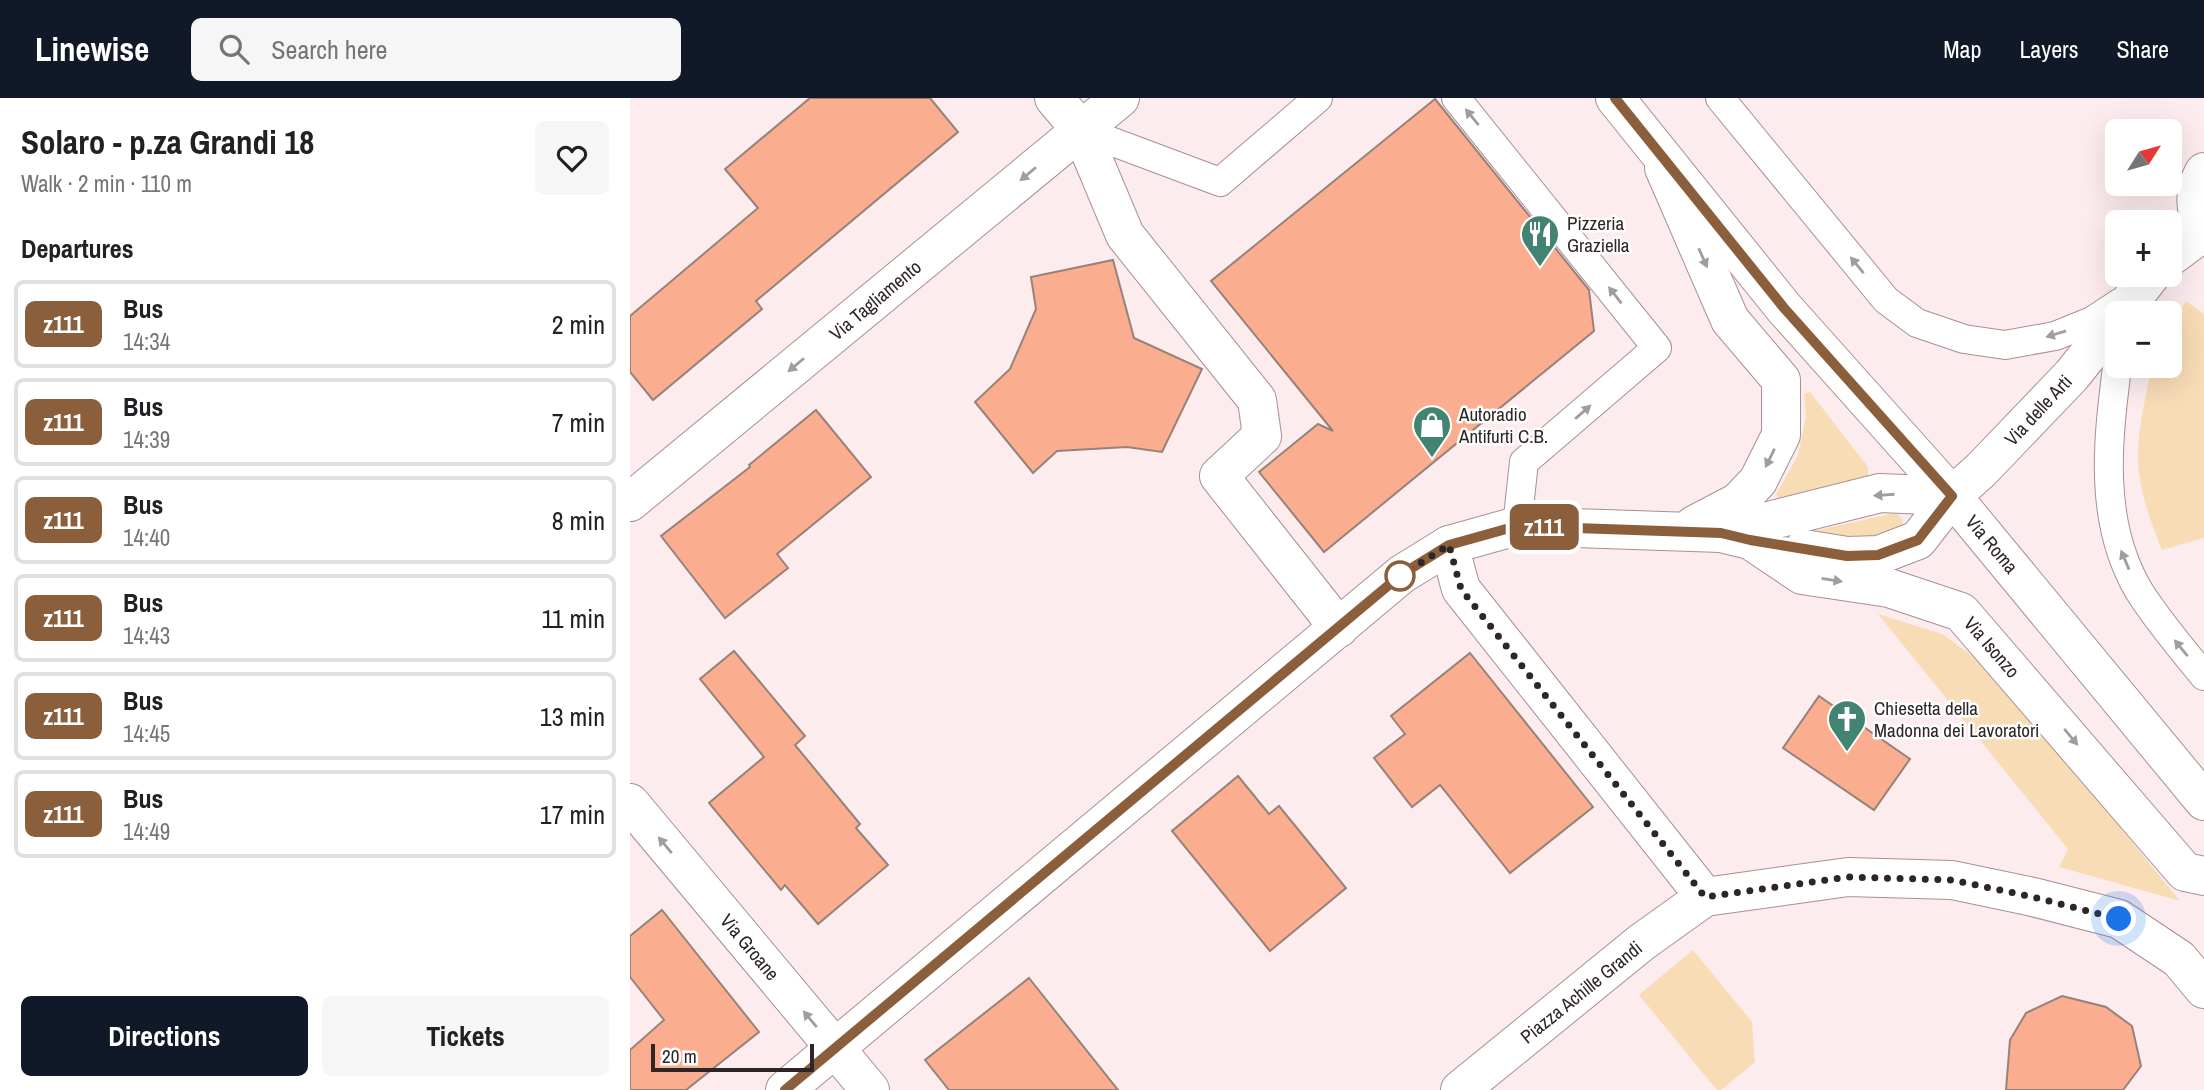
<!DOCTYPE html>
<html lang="en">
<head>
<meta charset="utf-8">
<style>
	:root { --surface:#fff; --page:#f6f6f6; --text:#202124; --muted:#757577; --line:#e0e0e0; --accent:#111827 }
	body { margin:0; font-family:"Archivo Narrow",sans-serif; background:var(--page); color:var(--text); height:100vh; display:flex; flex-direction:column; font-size:26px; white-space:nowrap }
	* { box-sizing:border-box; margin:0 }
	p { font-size:23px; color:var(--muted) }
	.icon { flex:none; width:38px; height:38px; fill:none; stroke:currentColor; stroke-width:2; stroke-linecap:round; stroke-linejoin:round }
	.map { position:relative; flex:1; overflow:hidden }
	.panel { display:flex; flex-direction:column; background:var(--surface); width:630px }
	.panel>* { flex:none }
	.badge { padding:0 14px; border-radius:10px; font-size:24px; line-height:46px }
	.needle { width:46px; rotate:53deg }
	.fabs { position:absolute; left:1475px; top:21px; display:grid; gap:14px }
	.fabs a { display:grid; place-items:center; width:77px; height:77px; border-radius:10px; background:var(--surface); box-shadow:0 7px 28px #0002; font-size:35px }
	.scale { position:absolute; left:21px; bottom:18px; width:163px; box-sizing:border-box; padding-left:7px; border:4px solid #2e2526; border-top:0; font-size:19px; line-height:24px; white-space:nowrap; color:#2e2526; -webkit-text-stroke:5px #fefefe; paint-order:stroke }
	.you { position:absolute; width:35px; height:35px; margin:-18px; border:5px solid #fff; border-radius:50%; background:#1a73e8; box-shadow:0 0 0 10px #1a73e833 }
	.map>.badge { position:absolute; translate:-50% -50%; box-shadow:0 0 0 4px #fff }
	h2 { padding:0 21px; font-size:26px; line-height:63px }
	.round { display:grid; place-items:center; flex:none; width:74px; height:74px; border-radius:10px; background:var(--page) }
	.headline { display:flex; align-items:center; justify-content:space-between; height:119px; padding:0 21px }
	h1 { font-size:33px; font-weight:700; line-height:52px }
	.primary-button { display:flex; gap:14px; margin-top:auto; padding:14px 21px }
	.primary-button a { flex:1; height:80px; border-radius:10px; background:var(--accent); color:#fff; font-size:28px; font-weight:700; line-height:80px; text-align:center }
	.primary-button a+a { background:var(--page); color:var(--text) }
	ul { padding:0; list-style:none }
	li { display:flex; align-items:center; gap:21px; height:88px; margin:0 14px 10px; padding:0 7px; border:4px solid var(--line); border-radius:10px }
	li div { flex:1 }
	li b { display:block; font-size:26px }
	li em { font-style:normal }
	li .badge { min-width:77px; font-weight:700; text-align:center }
	header { display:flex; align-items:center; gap:42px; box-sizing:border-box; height:98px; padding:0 35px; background:var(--accent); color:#fff }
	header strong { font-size:33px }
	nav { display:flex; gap:38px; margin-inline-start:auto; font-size:24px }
	.search { width:490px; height:63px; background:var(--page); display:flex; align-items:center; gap:18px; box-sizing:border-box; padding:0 24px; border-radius:10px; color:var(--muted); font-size:26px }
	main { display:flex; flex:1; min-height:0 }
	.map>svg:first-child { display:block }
	.green { fill:#f8dcb6 }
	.building { fill:#fbae8f; stroke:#97827a; stroke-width:2 }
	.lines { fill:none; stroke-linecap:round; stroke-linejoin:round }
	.service-casing { stroke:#a79093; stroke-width:30 }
	.minor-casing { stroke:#a79093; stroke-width:40 }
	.tertiary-casing { stroke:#a79093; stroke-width:40 }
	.primary-casing { stroke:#a79093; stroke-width:40 }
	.service { stroke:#fff; stroke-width:28 }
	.minor { stroke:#fff; stroke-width:38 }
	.tertiary { stroke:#fff; stroke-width:38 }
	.primary { stroke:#fff; stroke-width:38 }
	.oneway { fill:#a19d9d }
	.line-casing { stroke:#fff; stroke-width:16 }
	.line { stroke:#8b5e3c; stroke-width:10 }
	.walk { stroke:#2e2526; stroke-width:7; stroke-dasharray:0 12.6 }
	.stop-dot { fill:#fff; stroke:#8b5e3c; stroke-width:3.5 }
	.labels { text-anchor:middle; stroke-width:5; stroke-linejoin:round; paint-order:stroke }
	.poi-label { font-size:19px; fill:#2e2526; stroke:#fefefe; text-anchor:start }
	.street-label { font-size:19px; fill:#2e2526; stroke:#fefefe }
</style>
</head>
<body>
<header>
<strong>Linewise</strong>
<div class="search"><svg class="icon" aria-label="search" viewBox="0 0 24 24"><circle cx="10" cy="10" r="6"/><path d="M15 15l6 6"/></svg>Search here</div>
<nav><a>Map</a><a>Layers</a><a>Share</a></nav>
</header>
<main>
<section class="panel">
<div class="headline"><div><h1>Solaro - p.za Grandi 18</h1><p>Walk · 2 min · 110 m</p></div><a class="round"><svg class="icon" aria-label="heart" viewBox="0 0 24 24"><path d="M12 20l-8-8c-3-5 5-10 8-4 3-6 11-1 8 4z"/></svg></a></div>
<h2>Departures</h2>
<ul>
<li><span class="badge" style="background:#8b5e3c;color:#fff">z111</span><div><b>Bus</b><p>14:34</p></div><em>2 min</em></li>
<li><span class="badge" style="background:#8b5e3c;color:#fff">z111</span><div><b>Bus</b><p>14:39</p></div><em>7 min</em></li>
<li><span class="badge" style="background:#8b5e3c;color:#fff">z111</span><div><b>Bus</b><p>14:40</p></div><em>8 min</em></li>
<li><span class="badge" style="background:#8b5e3c;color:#fff">z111</span><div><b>Bus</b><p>14:43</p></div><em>11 min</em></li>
<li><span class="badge" style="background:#8b5e3c;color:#fff">z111</span><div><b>Bus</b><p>14:45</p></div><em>13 min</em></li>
<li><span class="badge" style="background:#8b5e3c;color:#fff">z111</span><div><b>Bus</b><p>14:49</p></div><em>17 min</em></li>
</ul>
<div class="primary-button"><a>Directions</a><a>Tickets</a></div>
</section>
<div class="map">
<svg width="1574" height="992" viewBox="0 0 1574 992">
	<rect width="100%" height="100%" fill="#fcecee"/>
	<g class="green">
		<path d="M 1556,203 L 1574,216 L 1574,440 L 1532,452 C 1520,422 1507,387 1508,355 C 1509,326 1516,296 1522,268 L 1540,268 L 1540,230 Z"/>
		<path d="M 1180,294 L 1238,369 L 1238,377 L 1234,381 L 1148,400 L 1146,397 L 1168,357 L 1176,319 L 1174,296 Z"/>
		<path d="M 1265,415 L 1272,420 L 1274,430 C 1248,450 1214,440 1184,433 Z"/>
		<path d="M 1248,516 L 1312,536 L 1362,572 L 1550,803 L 1429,769 L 1438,751 Z"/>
		<path d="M 1063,852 L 1122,924 L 1125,964 L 1091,992 L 1087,992 L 1009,897 Z"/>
	</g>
	<g class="building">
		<path d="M 180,0 L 300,0 L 328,34 L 126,203 L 132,211 L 23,302 L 0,274 L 0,218 L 128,110 L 95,71 Z"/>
		<path d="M 805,1 L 959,192 L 964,233 L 694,454 L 629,374 L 688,326 L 703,333 L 581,183 Z"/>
		<path d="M 483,162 L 504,240 L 572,271 L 532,354 L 497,349 L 427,353 L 403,375 L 345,304 L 380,271 L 406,211 L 401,179 Z"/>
		<path d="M 186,312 L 241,379 L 147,456 L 158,470 L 95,520 L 31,438 L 120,369 L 119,367 Z"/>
		<path d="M 104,553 L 175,638 L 165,647 L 230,726 L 226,730 L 258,767 L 188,826 L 155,787 L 151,792 L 79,705 L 134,659 L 70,581 Z"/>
		<path d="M 840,555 L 963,709 L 880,775 L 810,687 L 782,709 L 744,660 L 775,636 L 761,618 Z"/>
		<path d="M 1189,598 L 1280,661 L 1244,712 L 1153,650 Z"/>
		<path d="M 608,678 L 639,716 L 649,708 L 716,790 L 640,853 L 542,733 Z"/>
		<path d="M 32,812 L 129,934 L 56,992 L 0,992 L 0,952 L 34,922 L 0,879 L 0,838 Z"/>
		<path d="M 399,880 L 488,992 L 319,992 L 295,962 Z"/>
		<path d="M 1432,898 L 1476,909 L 1502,928 L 1511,968 L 1493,992 L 1376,992 L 1380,942 L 1396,915 Z"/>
	</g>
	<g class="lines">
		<defs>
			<g id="service">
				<path d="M 826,0 L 1027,250 L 894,364 L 887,428"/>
				<path d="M 1090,0 L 1256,202 L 1287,225 L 1334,241 L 1375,247 L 1425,238 L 1462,223 L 1491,204"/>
				<path d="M 451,32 L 590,84 L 688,0"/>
				<path d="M 1488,262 C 1478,339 1467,422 1509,493 C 1528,523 1551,550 1574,578"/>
			</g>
			<g id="minor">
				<path d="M 424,0 L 451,32 L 495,137 L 627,302 L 632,338 L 589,378 L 709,530"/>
				<path d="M 1034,70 L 1100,222 L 1151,282 L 1151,337 L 1128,383 L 1108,404 L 1064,427"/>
				<path d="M 1574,74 C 1563,94 1564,111 1574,130"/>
				<path d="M 1540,159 L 1574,134"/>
				<path d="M 1491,215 L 1521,177"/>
				<path d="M 0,404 L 490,0"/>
				<path d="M 1120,442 L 1172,477 L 1259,490 L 1331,514 L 1555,774 L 1574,778"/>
				<path d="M 819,447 L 831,491 L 1075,799"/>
				<path d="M 1174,451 L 1217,458 L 1249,457 L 1288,442 L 1322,398 L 1351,372 L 1442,277 L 1488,219"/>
				<path d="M 0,705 L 240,992"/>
				<path d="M 155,992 L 772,476 L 819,447 L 887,428 L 1091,435 L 1250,395 L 1322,398"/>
				<path d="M 830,992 L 1012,844 L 1075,799 L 1218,779 L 1322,782 L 1403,799 L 1489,821 L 1549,861 L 1574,891"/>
			</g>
			<path id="tertiary" d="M 1091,435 L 1120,442"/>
			<path id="primary" d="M 985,0 L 1154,210 L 1322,398 L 1574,703"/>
		</defs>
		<use href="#service" class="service-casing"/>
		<use href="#minor" class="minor-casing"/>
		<use href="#tertiary" class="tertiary-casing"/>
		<use href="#primary" class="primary-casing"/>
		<use href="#service" class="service"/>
		<use href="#minor" class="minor"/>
		<use href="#tertiary" class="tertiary"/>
		<use href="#primary" class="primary"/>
	</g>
	<defs><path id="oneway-solid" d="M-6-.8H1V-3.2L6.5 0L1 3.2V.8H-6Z" transform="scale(1.75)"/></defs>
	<g class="oneway">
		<use href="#oneway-solid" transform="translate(842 19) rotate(-129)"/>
		<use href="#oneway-solid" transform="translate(398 76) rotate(140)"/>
		<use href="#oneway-solid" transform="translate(1073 160) rotate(66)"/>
		<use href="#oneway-solid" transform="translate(1227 167) rotate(-129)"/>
		<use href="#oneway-solid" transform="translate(985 197) rotate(-128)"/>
		<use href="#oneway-solid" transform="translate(1426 236) rotate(163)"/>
		<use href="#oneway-solid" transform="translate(166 267) rotate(140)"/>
		<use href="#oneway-solid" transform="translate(953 314) rotate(-41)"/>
		<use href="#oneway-solid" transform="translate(1140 360) rotate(116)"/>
		<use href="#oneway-solid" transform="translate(1254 397) rotate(176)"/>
		<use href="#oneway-solid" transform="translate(1495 462) rotate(-113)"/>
		<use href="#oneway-solid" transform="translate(1202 482) rotate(9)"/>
		<use href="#oneway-solid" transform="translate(1551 550) rotate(-129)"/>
		<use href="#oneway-solid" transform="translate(1441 639) rotate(50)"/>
		<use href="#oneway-solid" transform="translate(35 747) rotate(-130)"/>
		<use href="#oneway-solid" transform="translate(180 921) rotate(-130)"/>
	</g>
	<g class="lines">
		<defs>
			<path id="line" d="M 155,992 L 772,476 L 819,447 L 887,428 L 1091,435 L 1120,442 L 1217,458 L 1248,457 L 1288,442 L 1322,398 L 1154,210 L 985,0"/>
		</defs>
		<use href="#line" class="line-casing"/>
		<use href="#line" class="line"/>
		<path class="walk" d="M 770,478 L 819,447 L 831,491 L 1075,799 L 1218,779 L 1322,782 L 1403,799 L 1489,821"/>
	</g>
	<defs>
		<symbol id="restaurant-pin" viewBox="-11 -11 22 30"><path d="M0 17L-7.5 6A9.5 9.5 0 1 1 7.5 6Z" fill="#428371" stroke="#fefefe"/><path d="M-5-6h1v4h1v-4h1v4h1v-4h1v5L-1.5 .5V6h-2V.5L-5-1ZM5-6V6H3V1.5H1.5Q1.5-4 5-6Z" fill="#fff"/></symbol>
		<symbol id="shop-pin" viewBox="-11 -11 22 30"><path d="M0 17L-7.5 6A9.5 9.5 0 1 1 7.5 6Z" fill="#428371" stroke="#fefefe"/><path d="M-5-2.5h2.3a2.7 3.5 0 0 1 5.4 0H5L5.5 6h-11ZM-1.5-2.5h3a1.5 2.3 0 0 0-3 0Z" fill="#fff"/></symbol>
		<symbol id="church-pin" viewBox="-11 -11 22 30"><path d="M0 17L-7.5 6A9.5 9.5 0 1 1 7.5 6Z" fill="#428371" stroke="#fefefe"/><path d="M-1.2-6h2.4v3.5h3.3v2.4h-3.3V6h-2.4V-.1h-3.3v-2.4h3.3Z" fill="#fff"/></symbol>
	</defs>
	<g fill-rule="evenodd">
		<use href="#restaurant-pin" x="888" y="114" width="44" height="60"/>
		<use href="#shop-pin" x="780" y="305" width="44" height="60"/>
		<use href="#church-pin" x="1195" y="599" width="44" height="60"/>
	</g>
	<circle class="stop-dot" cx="770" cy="478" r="14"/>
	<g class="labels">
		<g class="poi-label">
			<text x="937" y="132">Pizzeria<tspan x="937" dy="22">Graziella</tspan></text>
			<text x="829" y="323">Autoradio<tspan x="829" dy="22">Antifurti C.B.</tspan></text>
			<text x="1244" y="617">Chiesetta della<tspan x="1244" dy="22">Madonna dei Lavoratori</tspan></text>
		</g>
		<g class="street-label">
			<text transform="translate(245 202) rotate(-40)" y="7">Via Tagliamento</text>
			<text transform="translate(1408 312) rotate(-47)" y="7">Via delle Arti</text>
			<text transform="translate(1362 446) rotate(50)" y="7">Via Roma</text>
			<text transform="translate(1362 549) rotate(49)" y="7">Via Isonzo</text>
			<text transform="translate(120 849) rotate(50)" y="7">Via Groane</text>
			<text transform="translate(951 894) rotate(-39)" y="7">Piazza Achille Grandi</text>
		</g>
	</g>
</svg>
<div class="fabs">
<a><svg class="needle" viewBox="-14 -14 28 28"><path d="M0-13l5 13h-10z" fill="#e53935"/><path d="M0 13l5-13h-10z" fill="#757577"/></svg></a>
<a>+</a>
<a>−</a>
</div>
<div class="scale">20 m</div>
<div class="you" style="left:1489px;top:821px"></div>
<b class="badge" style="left:914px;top:429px;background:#8b5e3c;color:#fff">z111</b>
</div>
</main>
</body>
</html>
